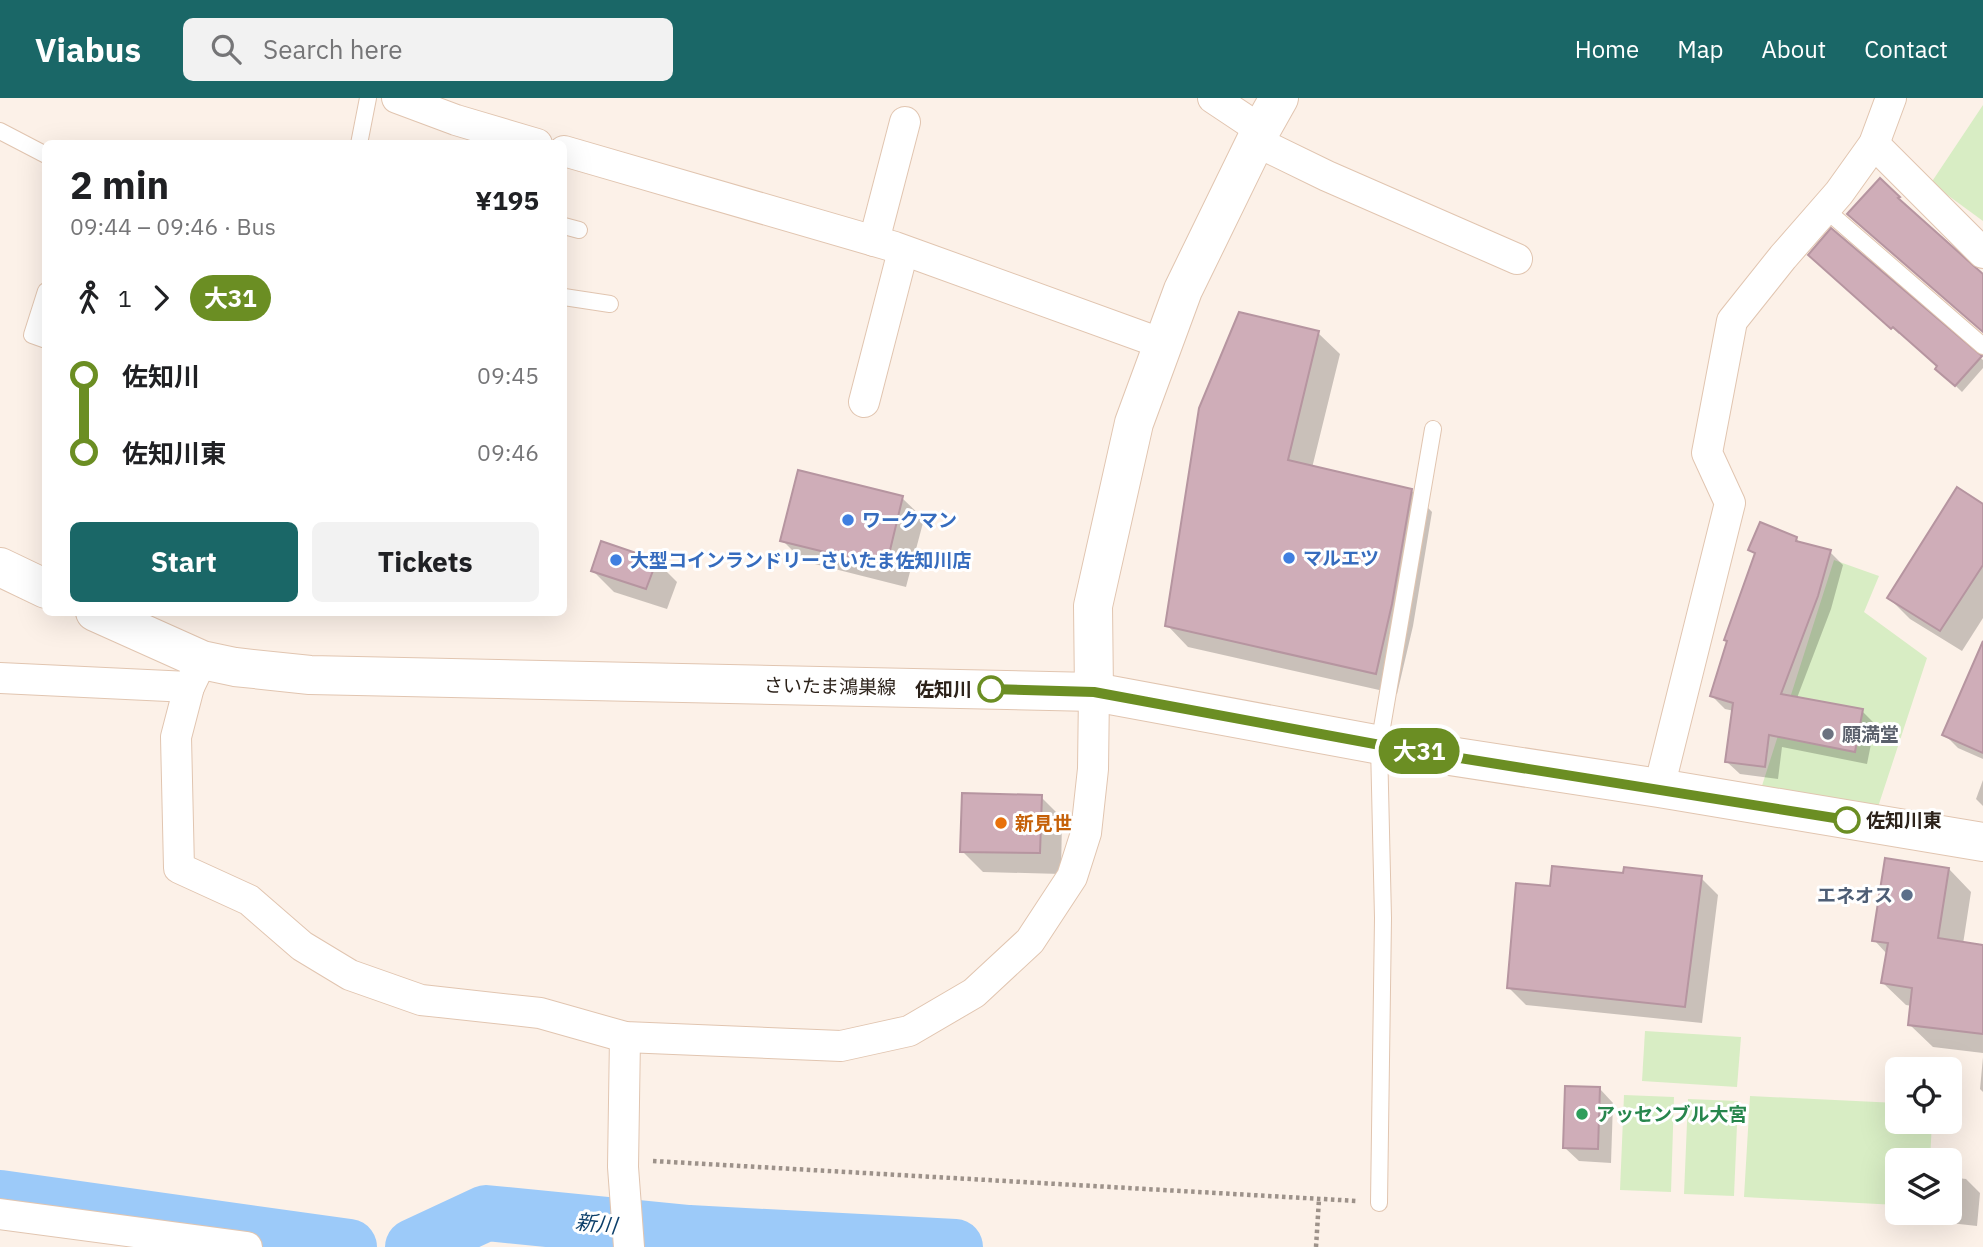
<!DOCTYPE html>
<html lang="en">
<head>
<meta charset="utf-8">
<style>
	:root { --surface:#fff; --page:#f2f2f2; --text:#202124; --muted:#757577; --accent:#1a6767 }
	body { margin:0; font-family:"IBM Plex Sans","Noto Sans JP",sans-serif; background:var(--page); color:var(--text); height:100vh; display:flex; flex-direction:column; font-size:26px; white-space:nowrap }
	* { box-sizing:border-box; margin:0 }
	p { font-size:23px; color:var(--muted) }
	.icon { flex:none; width:38px; height:38px; fill:none; stroke:currentColor; stroke-width:2; stroke-linecap:round; stroke-linejoin:round }
	.map { position:relative; flex:1; overflow:hidden }
	.sheet { position:absolute; left:42px; top:42px; width:525px; height:476px; display:flex; flex-direction:column; background:var(--surface); border-radius:10px; box-shadow:0 7px 28px #0002 }
	.sheet>* { flex:none }
	.badge { padding:0 14px; border-radius:23px; font-size:24px; line-height:46px }
	.tools { position:absolute; left:1885px; top:959px; display:grid; gap:14px }
	.tools a { display:grid; place-items:center; width:77px; height:77px; border-radius:10px; background:var(--surface); box-shadow:0 7px 28px #0002; font-size:35px }
	.map>.badge { position:absolute; translate:-50% -50%; box-shadow:0 0 0 4px #fff }
	.legs { display:flex; align-items:center; gap:10px; height:77px; padding:0 28px; font-size:23px }
	.legs p { margin-inline-start:auto }
	.summary { display:flex; align-items:center; justify-content:space-between; height:119px; padding:0 28px }
	h1 { font-size:38px; font-weight:700; line-height:52px }
	.button { display:flex; gap:14px; margin-top:auto; padding:14px 28px }
	.button a { flex:1; height:80px; border-radius:10px; background:var(--accent); color:#fff; font-size:28px; font-weight:700; line-height:80px; text-align:center }
	.button a+a { background:var(--page); color:var(--text) }
	ul { padding:0 28px; list-style:none }
	li { display:flex; align-items:center; gap:24px; height:77px; font-size:26px }
	li i { display:grid; place-items:center; width:10px; height:100%; margin:0 9px; background:currentColor }
	li i::after { content:''; width:18px; height:18px; margin:-9px; border:5px solid; border-radius:50%; background:var(--surface) }
	li p { margin-inline-start:auto }
	li:first-child i { background:linear-gradient(#0000 50%,currentColor 0) }
	li:last-child i { background:linear-gradient(currentColor 50%,#0000 0) }
	header { display:flex; align-items:center; gap:42px; box-sizing:border-box; height:98px; padding:0 35px; background:var(--accent); color:#fff }
	header strong { font-size:33px }
	nav { display:flex; gap:38px; margin-inline-start:auto; font-size:24px }
	.search { width:490px; height:63px; background:var(--page); display:flex; align-items:center; gap:18px; box-sizing:border-box; padding:0 24px; border-radius:10px; color:var(--muted); font-size:26px }
	.map>svg:first-child { display:block }
	.green { fill:#d8edc4 }
	.shadow { fill:#0003 }
	.lines { fill:none; stroke-linecap:round; stroke-linejoin:round }
	.river { stroke:#9ccaf9; stroke-width:56 }
	.building { fill:#cfadb8; stroke:#b695a0; stroke-width:2 }
	.lane-casing { stroke:#e1c5b0; stroke-width:18 }
	.street-casing { stroke:#e1c5b0; stroke-width:32 }
	.secondary-casing { stroke:#e1c5b0; stroke-width:40 }
	.primary-casing { stroke:#e1c5b0; stroke-width:40 }
	.path { stroke:#9d928a; stroke-width:4.5; stroke-dasharray:3.5 3.5; stroke-linecap:butt }
	.lane { stroke:#fff; stroke-width:16 }
	.street { stroke:#fff; stroke-width:30 }
	.secondary { stroke:#fff; stroke-width:38 }
	.primary { stroke:#fff; stroke-width:38 }
	.line-1-casing { stroke:#fff; stroke-width:16 }
	.line-1 { stroke:#6b8e23; stroke-width:10 }
	.shop-dot { fill:#3f7fe0; stroke:#fff; stroke-width:2.5 }
	.stop-1-dot { fill:#fff; stroke:#6b8e23; stroke-width:3.5 }
	.worship-dot { fill:#6b7280; stroke:#fff; stroke-width:2.5 }
	.food-dot { fill:#e8710a; stroke:#fff; stroke-width:2.5 }
	.service-dot { fill:#5c6f8a; stroke:#fff; stroke-width:2.5 }
	.leisure-dot { fill:#2e9e5b; stroke:#fff; stroke-width:2.5 }
	.labels { text-anchor:middle; stroke-width:6; stroke-linejoin:round; paint-order:stroke }
	.shop-label { font-size:19px; font-weight:bold; fill:#366cbe; stroke:#fff; text-anchor:start }
	.street-label { font-size:19px; fill:#2c221a; stroke:#fff }
	.stop-label { font-size:19px; font-weight:bold; fill:#2c221a; stroke:#fff; text-anchor:end }
	.worship-label { font-size:19px; font-weight:bold; fill:#5b616d; stroke:#fff; text-anchor:start }
	.food-label { font-size:19px; font-weight:bold; fill:#c56008; stroke:#fff; text-anchor:start }
	.service-label { font-size:19px; font-weight:bold; fill:#4e5e75; stroke:#fff; text-anchor:end }
	.leisure-label { font-size:19px; font-weight:bold; fill:#27864d; stroke:#fff; text-anchor:start }
	.water-label { font-size:21px; font-style:italic; fill:#0d406b; stroke:#fff }
</style>
</head>
<body>
<header>
<strong>Viabus</strong>
<div class="search"><svg class="icon" aria-label="search" viewBox="0 0 24 24"><circle cx="10" cy="10" r="6"/><path d="M15 15l6 6"/></svg>Search here</div>
<nav><a>Home</a><a>Map</a><a>About</a><a>Contact</a></nav>
</header>
<div class="map">
<svg width="1983" height="1149" viewBox="0 0 1983 1149">
	<rect width="100%" height="100%" fill="#fcf1e8"/>
	<g class="green">
		<path d="M 1983,7 L 1983,123 L 1931,85 Z"/>
		<path d="M 1834,462 L 1879,478 L 1864,514 L 1927,560 L 1877,712 L 1760,694 Z"/>
		<path d="M 1645,933 L 1741,939 L 1737,989 L 1642,983 Z"/>
		<path d="M 1624,997 L 1674,999 L 1671,1094 L 1620,1092 Z"/>
		<path d="M 1750,998 L 1897,1005 L 1897,1024 L 1932,1024 L 1930,1062 L 1897,1062 L 1897,1107 L 1744,1099 Z"/>
		<path d="M 1688,1001 L 1738,1003 L 1734,1098 L 1684,1096 Z"/>
	</g>
	<g class="shadow">
		<path d="M 1831,133 L 1983,262 L 1983,270 L 1962,294 L 1901,234 L 1899,236 L 1817,163 Z"/>
		<path d="M 1318,235 L 1340,256 L 1312,370 L 1411,392 L 1432,414 L 1413,528 L 1397,596 L 1188,549 L 1167,527 Z"/>
		<path d="M 902,400 L 924,421 L 906,489 L 803,463 L 782,442 Z"/>
		<path d="M 1983,408 L 1983,520 L 1962,553 L 1910,521 L 1889,500 Z"/>
		<path d="M 1796,441 L 1802,446 L 1830,454 L 1843,467 L 1831,511 L 1797,600 L 1862,613 L 1875,626 L 1867,666 L 1782,649 L 1778,681 L 1740,676 L 1727,664 L 1734,613 L 1725,611 L 1712,598 L 1756,457 L 1750,452 Z"/>
		<path d="M 656,463 L 677,484 L 667,511 L 614,494 L 593,473 Z"/>
		<path d="M 1983,556 L 1983,661 L 1958,650 L 1944,636 Z"/>
		<path d="M 1983,682 L 1983,708 L 1976,701 Z"/>
		<path d="M 1041,699 L 1062,720 L 1061,776 L 983,774 L 962,753 Z"/>
		<path d="M 1949,771 L 1971,794 L 1963,846 L 1983,849 L 1983,955 L 1933,949 L 1910,927 L 1912,908 L 1906,907 L 1883,885 L 1888,857 L 1874,842 Z"/>
		<path d="M 1625,777 L 1701,780 L 1718,797 L 1702,925 L 1526,907 L 1508,889 L 1552,790 Z"/>
		<path d="M 1983,959 L 1983,994 L 1980,991 Z"/>
		<path d="M 1599,990 L 1613,1005 L 1611,1065 L 1579,1063 L 1564,1049 Z"/>
		<path d="M 1950,1079 L 1966,1081 L 1980,1095 L 1977,1128 L 1950,1125 L 1939,1115 L 1950,1115 Z"/>
	</g>
	<g class="lines">
		<g class="river">
			<path d="M 0,1100 L 349,1149"/>
			<path d="M 413,1149 L 486,1115 L 689,1135 L 955,1149"/>
		</g>
	</g>
	<g class="building">
		<path d="M 1880,80 L 1900,99 L 1898,100 L 1983,176 L 1983,234 L 1847,116 Z"/>
		<path d="M 1831,130 L 1982,258 L 1955,288 L 1935,271 L 1937,268 L 1893,229 L 1891,231 L 1808,157 Z"/>
		<path d="M 1239,214 L 1319,233 L 1288,362 L 1412,391 L 1392,506 L 1376,576 L 1165,528 L 1199,310 Z"/>
		<path d="M 798,372 L 903,398 L 886,469 L 780,443 Z"/>
		<path d="M 1957,389 L 1983,406 L 1983,467 L 1940,533 L 1887,500 Z"/>
		<path d="M 1760,424 L 1797,439 L 1796,443 L 1831,452 L 1818,498 L 1781,596 L 1863,611 L 1855,654 L 1769,637 L 1765,669 L 1725,664 L 1733,605 L 1710,598 L 1727,543 L 1724,542 L 1755,455 L 1748,452 Z"/>
		<path d="M 601,443 L 657,462 L 646,491 L 591,473 Z"/>
		<path d="M 1983,543 L 1983,655 L 1942,637 Z"/>
		<path d="M 962,695 L 1042,697 L 1040,755 L 960,754 Z"/>
		<path d="M 1885,760 L 1949,770 L 1938,840 L 1983,847 L 1983,936 L 1908,927 L 1912,890 L 1881,885 L 1888,845 L 1872,843 Z"/>
		<path d="M 1552,768 L 1623,775 L 1624,769 L 1702,778 L 1685,909 L 1507,890 L 1516,785 L 1550,788 Z"/>
		<path d="M 1565,988 L 1600,989 L 1598,1051 L 1563,1050 Z"/>
	</g>
	<g class="lines">
		<defs>
			<g id="lane">
				<path d="M 0,33 L 46,57"/>
				<path d="M 359,46 L 368,0"/>
				<path d="M 1825,111 L 1983,248"/>
				<path d="M 564,128 L 579,132"/>
				<path d="M 46,193 L 32,237 L 46,242"/>
				<path d="M 564,199 L 610,206"/>
				<path d="M 1379,1105 L 1383,820 L 1379,647 L 1433,331"/>
			</g>
			<g id="street">
				<path d="M 397,0 L 456,22 L 537,46"/>
				<path d="M 1213,0 L 1261,32"/>
				<path d="M 1255,43 L 1327,78 L 1517,161"/>
				<path d="M 1874,46 L 1983,155"/>
				<path d="M 564,53 L 895,149 L 1163,246"/>
				<path d="M 874,143 L 905,24"/>
				<path d="M 864,304 L 903,153"/>
				<path d="M 202,562 L 189,589 L 176,639 L 179,770 L 249,802 L 302,848 L 350,877 L 421,902 L 540,915 L 625,939 L 841,948 L 909,933 L 974,895 L 1030,843 L 1072,779 L 1086,735 L 1093,671 L 1094,594"/>
				<path d="M 0,580 L 189,589"/>
				<path d="M 1659,690 L 1730,405 L 1707,355 L 1732,223 L 1783,159 L 1839,95 L 1874,46 L 1891,0"/>
				<path d="M 625,939 L 623,1069 L 629,1149"/>
				<path d="M 0,1116 L 247,1149"/>
			</g>
			<path id="secondary" d="M 1094,594 L 1093,508 L 1134,325 L 1183,192 L 1261,32 L 1279,0"/>
			<g id="primary">
				<path d="M 0,469 L 46,491"/>
				<path d="M 95,514 L 202,562 L 235,569 L 310,577 L 1094,594 L 1391,649 L 1659,690 L 1983,744"/>
			</g>
		</defs>
		<use href="#lane" class="lane-casing"/>
		<use href="#street" class="street-casing"/>
		<use href="#secondary" class="secondary-casing"/>
		<use href="#primary" class="primary-casing"/>
		<g class="path">
			<path d="M 653,1063 L 1357,1103"/>
			<path d="M 1316,1149 L 1319,1101"/>
		</g>
		<use href="#lane" class="lane"/>
		<use href="#street" class="street"/>
		<use href="#secondary" class="secondary"/>
		<use href="#primary" class="primary"/>
	</g>
	<g class="lines">
		<defs>
			<path id="line-1" d="M 991,591 L 1094,594 L 1391,649 L 1847,722"/>
		</defs>
		<use href="#line-1" class="line-1-casing"/>
		<use href="#line-1" class="line-1"/>
	</g>
	<g class="shop-dot">
		<circle cx="848" cy="422" r="7"/>
		<circle cx="1289" cy="460" r="7"/>
		<circle cx="616" cy="462" r="7"/>
	</g>
	<g class="stop-1-dot">
		<circle cx="991" cy="591" r="12"/>
		<circle cx="1847" cy="722" r="12"/>
	</g>
	<circle class="worship-dot" cx="1828" cy="636" r="7"/>
	<circle class="food-dot" cx="1001" cy="725" r="7"/>
	<circle class="service-dot" cx="1907" cy="797" r="7"/>
	<circle class="leisure-dot" cx="1582" cy="1016" r="7"/>
	<g class="labels">
		<g class="shop-label">
			<text x="862" y="429">ワークマン</text>
			<text x="1303" y="467">マルエツ</text>
			<text x="630" y="469">大型コインランドリーさいたま佐知川店</text>
		</g>
		<g class="street-label">
			<text transform="translate(830 588) rotate(1)" y="7">さいたま鴻巣線</text>
		</g>
		<g class="stop-label">
			<text x="972" y="598">佐知川</text>
			<text x="1866" y="729" text-anchor="start">佐知川東</text>
		</g>
		<g class="worship-label">
			<text x="1842" y="643">願満堂</text>
		</g>
		<g class="food-label">
			<text x="1015" y="732">新見世</text>
		</g>
		<g class="service-label">
			<text x="1893" y="804">エネオス</text>
		</g>
		<g class="leisure-label">
			<text x="1596" y="1023">アッセンブル大宮</text>
		</g>
		<g class="water-label">
			<text transform="translate(596 1126) rotate(6)" y="7">新川</text>
		</g>
	</g>
</svg>
<div class="tools">
<a><svg class="icon" aria-label="locate" viewBox="0 0 24 24"><circle cx="12" cy="12" r="6"/><path d="M12 2v4M12 18v4M2 12h4M18 12h4"/></svg></a>
<a><svg class="icon" aria-label="layers" viewBox="0 0 24 24"><path d="M12 4l9 5-9 5-9-5zM3 14l9 5 9-5"/></svg></a>
</div>
<b class="badge" style="left:1419px;top:653px;background:#6b8e23;color:#fff">大31</b>
<section class="sheet">
<div class="summary"><div><h1>2 min</h1><p>09:44 – 09:46 · Bus</p></div><b>¥195</b></div>
<div class="legs"><svg class="icon" aria-label="walk" viewBox="0 0 24 24"><circle cx="13" cy="4" r="2"/><path d="M13 8l-2 6 4 7M11 14l-3 7M7 12l3-4h3l4 4"/></svg>1<svg class="icon" aria-label="forward" viewBox="0 0 24 24"><path d="M9 5l7 7-7 7"/></svg><b class="badge" style="background:#6b8e23;color:#fff">大31</b></div>
<ul>
<li><i style="color:#6b8e23"></i><b>佐知川</b><p>09:45</p></li>
<li><i style="color:#6b8e23"></i><b>佐知川東</b><p>09:46</p></li>
</ul>
<div class="button"><a>Start</a><a>Tickets</a></div>
</section>
</div>
</body>
</html>
